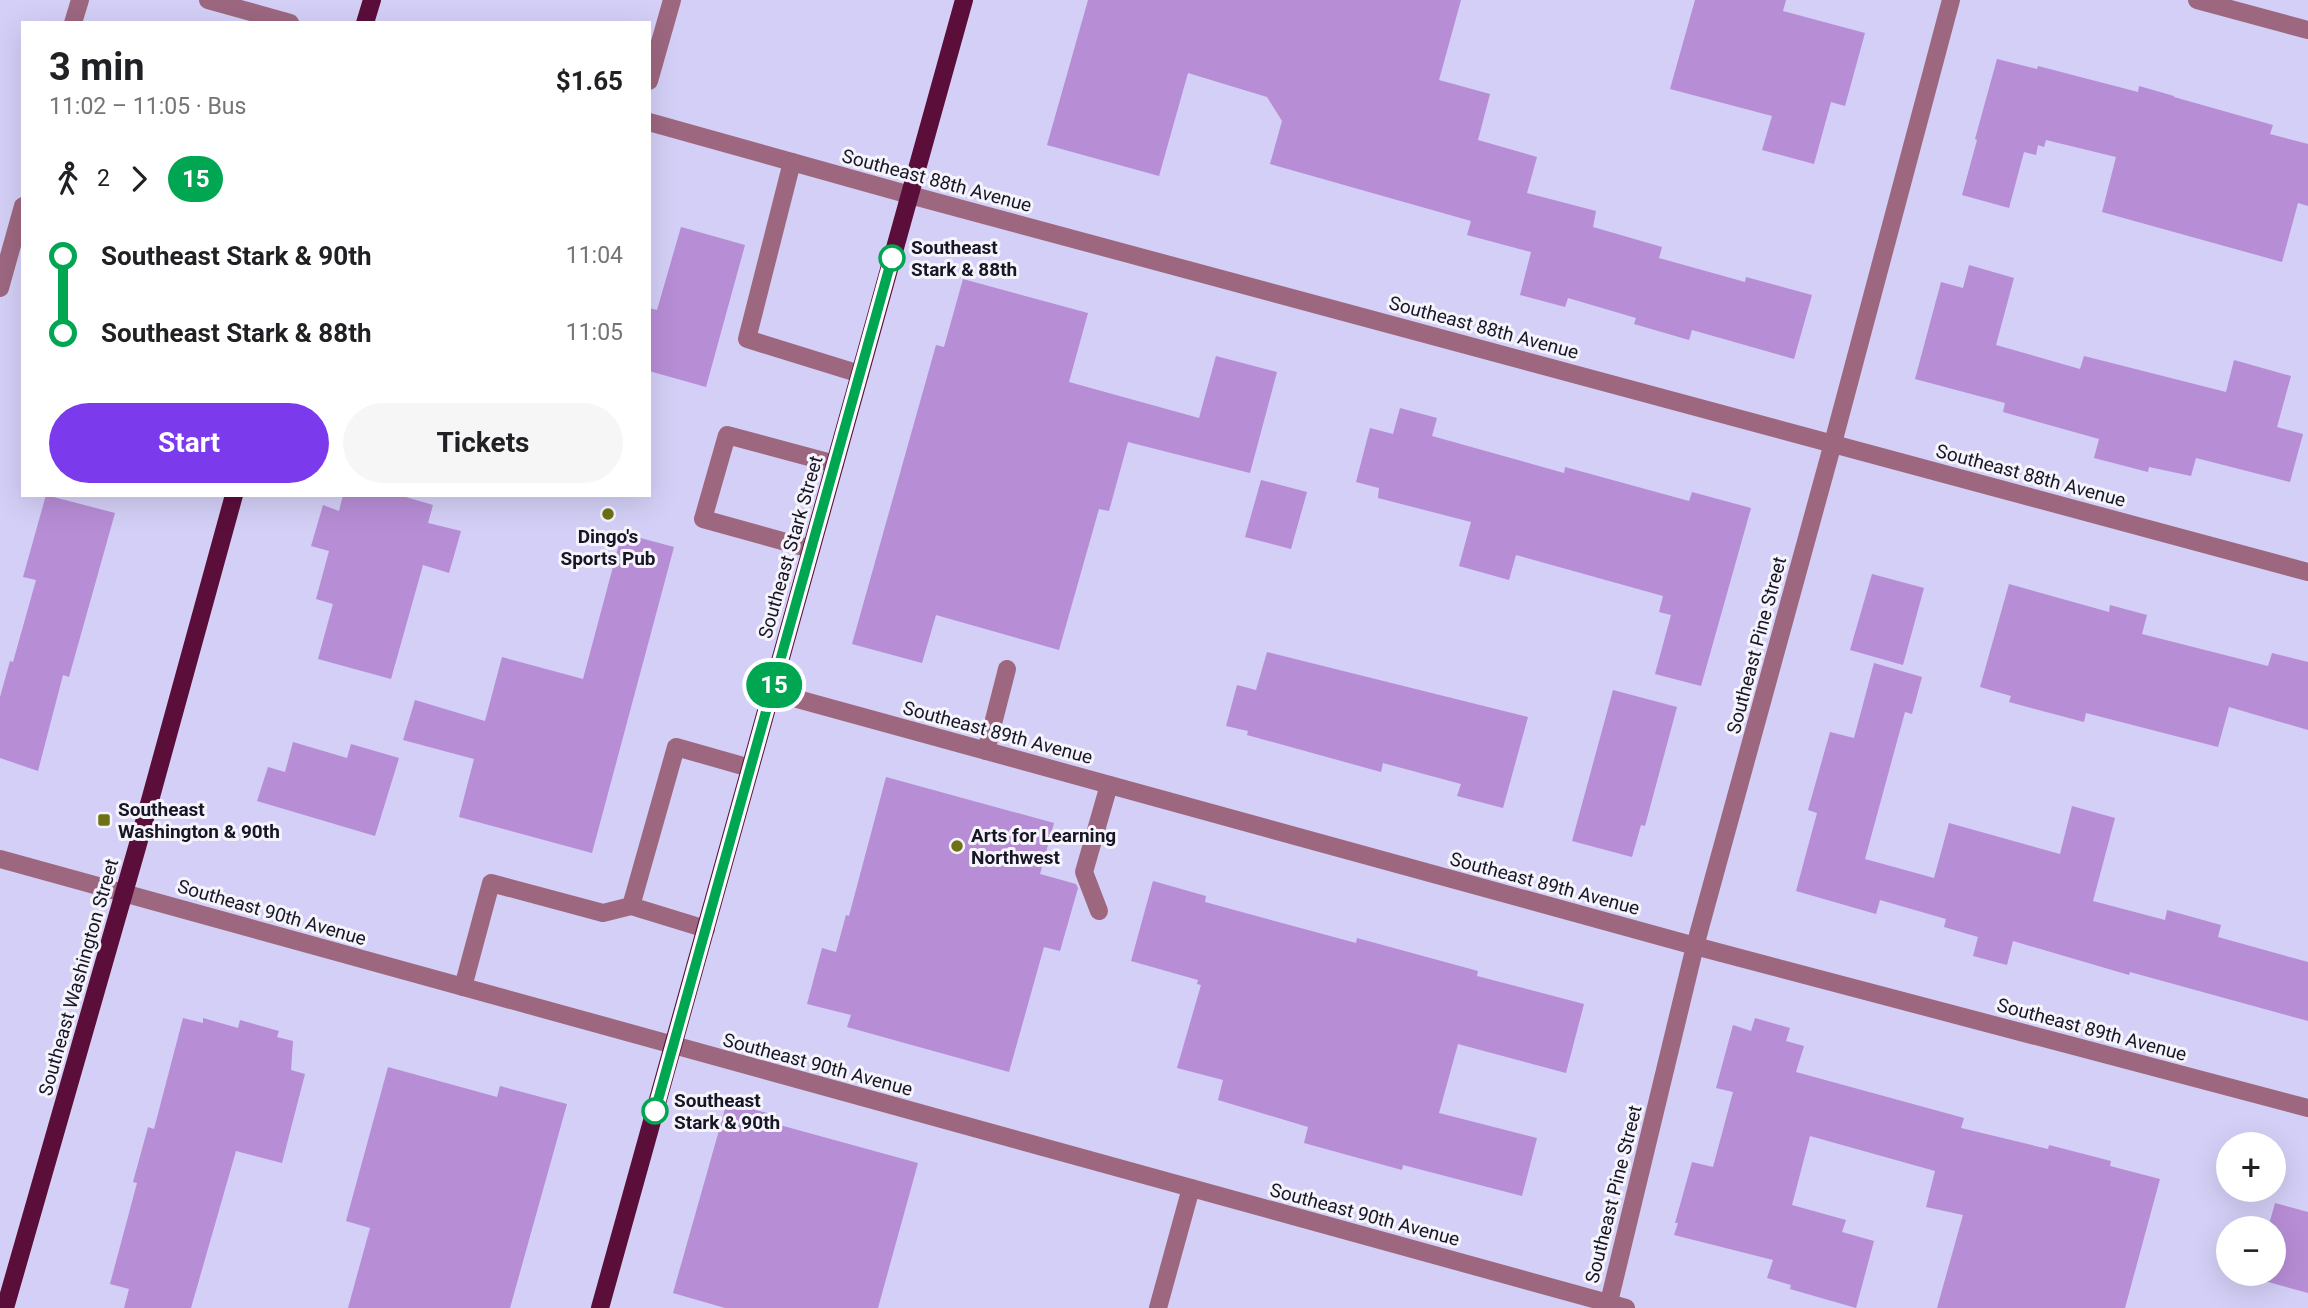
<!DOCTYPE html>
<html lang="en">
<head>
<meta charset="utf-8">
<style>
	:root { --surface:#fff; --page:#f6f6f6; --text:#202124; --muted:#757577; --accent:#7c3aed }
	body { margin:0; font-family:Roboto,sans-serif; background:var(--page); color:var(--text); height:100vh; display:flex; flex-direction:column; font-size:26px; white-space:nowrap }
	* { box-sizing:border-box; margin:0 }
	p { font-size:23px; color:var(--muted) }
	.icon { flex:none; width:38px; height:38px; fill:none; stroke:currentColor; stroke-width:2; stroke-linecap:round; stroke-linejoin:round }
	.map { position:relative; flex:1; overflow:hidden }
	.details { position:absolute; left:21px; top:21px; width:630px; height:476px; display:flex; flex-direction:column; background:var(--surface); border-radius:0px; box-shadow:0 7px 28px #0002 }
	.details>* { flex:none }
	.badge { padding:0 14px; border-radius:23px; font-size:24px; line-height:46px }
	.controls { position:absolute; left:2216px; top:1132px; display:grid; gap:14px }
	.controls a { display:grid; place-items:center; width:70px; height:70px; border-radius:50%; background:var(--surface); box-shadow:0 7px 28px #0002; font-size:35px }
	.map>.badge { position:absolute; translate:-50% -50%; box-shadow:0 0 0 4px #fff }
	.legs { display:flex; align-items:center; gap:10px; height:77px; padding:0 28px; font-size:23px }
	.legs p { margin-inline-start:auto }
	.headline { display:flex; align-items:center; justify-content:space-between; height:119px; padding:0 28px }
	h1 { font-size:38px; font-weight:700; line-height:52px }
	.cta { display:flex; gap:14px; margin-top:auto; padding:14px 28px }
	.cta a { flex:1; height:80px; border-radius:42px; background:var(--accent); color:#fff; font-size:28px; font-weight:700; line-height:80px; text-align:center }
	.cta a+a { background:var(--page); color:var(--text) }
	ul { padding:0 28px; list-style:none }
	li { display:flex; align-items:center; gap:24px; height:77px; font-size:26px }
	li i { display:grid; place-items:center; width:10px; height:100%; margin:0 9px; background:currentColor }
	li i::after { content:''; width:18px; height:18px; margin:-9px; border:5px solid; border-radius:50%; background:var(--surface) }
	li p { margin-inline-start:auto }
	li:first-child i { background:linear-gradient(#0000 50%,currentColor 0) }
	li:last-child i { background:linear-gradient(currentColor 50%,#0000 0) }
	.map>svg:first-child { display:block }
	.building { fill:#b78dd5 }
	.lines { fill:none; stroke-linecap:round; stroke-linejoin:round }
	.minor { stroke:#9d6780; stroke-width:18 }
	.major { stroke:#5b0e3a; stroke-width:18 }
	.line-1-casing { stroke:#fff; stroke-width:16 }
	.line-1 { stroke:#00a651; stroke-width:10 }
	.stop-1-dot { fill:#fff; stroke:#00a651; stroke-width:3.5 }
	.poi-dot { fill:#6f7115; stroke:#f5f4fc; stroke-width:2.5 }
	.labels { text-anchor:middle; stroke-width:6; stroke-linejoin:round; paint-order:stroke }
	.street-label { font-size:19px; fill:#181624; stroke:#f5f4fc }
	.stop-label { font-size:19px; font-weight:bold; fill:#181624; stroke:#f5f4fc; text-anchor:start }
	.poi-label { font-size:19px; font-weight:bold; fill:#181624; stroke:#f5f4fc; text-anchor:start }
</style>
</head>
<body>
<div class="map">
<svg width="2308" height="1308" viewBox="0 0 2308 1308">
	<rect width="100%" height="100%" fill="#d3cff6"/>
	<g class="building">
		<path d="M 1088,0 L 1461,0 L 1439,80 L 1490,94 L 1478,140 L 1537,157 L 1527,193 L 1596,211 L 1593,227 L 1662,247 L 1659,258 L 1745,282 L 1746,277 L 1812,295 L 1794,359 L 1692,330 L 1689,340 L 1634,324 L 1636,318 L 1568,298 L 1565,307 L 1520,295 L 1531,252 L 1467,235 L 1471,221 L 1270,164 L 1282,121 L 1267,97 L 1188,73 L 1159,176 L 1047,145 Z"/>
		<path d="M 1695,0 L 1786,0 L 1783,11 L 1865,33 L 1845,106 L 1831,102 L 1814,164 L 1762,150 L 1772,116 L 1670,89 Z"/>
		<path d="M 1997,59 L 2037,69 L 2038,66 L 2138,92 L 2139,86 L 2174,96 L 2174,97 L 2273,125 L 2270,134 L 2308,144 L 2308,206 L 2298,203 L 2282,262 L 2102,212 L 2116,157 L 2046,140 L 2044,147 L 2038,145 L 2036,155 L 2024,152 L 2009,208 L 1962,195 L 1977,140 L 1975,139 Z"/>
		<path d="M 681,227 L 745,245 L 706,387 L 649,371 L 649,308 L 657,310 Z"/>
		<path d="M 1969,265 L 2014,278 L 1996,345 L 2080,369 L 2084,356 L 2226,392 L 2234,360 L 2291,376 L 2277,427 L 2303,434 L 2290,482 L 2196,458 L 2191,476 L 2149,467 L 2148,472 L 2094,458 L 2099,439 L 2003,412 L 2005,403 L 1915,379 L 1941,282 L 1963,288 Z"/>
		<path d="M 963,279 L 1088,313 L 1069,382 L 1199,418 L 1216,356 L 1277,372 L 1250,473 L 1128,442 L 1109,511 L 1099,509 L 1059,650 L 936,615 L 922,663 L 852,644 L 936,345 L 944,347 Z"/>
		<path d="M 1400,408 L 1437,418 L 1432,436 L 1564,473 L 1565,467 L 1689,501 L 1692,492 L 1751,508 L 1701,686 L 1655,674 L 1671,615 L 1659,612 L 1663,596 L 1516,555 L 1509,580 L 1459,566 L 1471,522 L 1378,498 L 1379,488 L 1356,482 L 1370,428 L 1393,434 Z"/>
		<path d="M 1261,480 L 1307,492 L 1291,549 L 1245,537 Z"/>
		<path d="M 46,495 L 115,513 L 69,677 L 63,675 L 38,771 L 0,758 L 0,697 L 10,661 L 13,662 L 36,580 L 23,577 Z"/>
		<path d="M 343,495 L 399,495 L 433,505 L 428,523 L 461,531 L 449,573 L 423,565 L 391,679 L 318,659 L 333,604 L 316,599 L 329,551 L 311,546 L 323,505 L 339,511 Z"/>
		<path d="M 622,533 L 674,547 L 592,853 L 459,817 L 474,759 L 403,740 L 415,700 L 485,721 L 502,657 L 583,679 Z"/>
		<path d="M 1872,574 L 1924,588 L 1903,665 L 1850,650 Z"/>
		<path d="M 2009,584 L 2109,612 L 2110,605 L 2147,615 L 2142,634 L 2268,666 L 2272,653 L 2308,662 L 2308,730 L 2229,707 L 2218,747 L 2086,713 L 2084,722 L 2009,702 L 2011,696 L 1980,687 Z"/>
		<path d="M 1267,652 L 1528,717 L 1503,808 L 1457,796 L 1461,784 L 1383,763 L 1381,772 L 1247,735 L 1248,731 L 1226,726 L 1237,685 L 1256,690 Z"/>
		<path d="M 1874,663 L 1922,677 L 1912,714 L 1905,712 L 1865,859 L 1934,878 L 1949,823 L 2060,854 L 2072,806 L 2115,818 L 2093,901 L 2165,920 L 2167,910 L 2221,925 L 2218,937 L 2308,962 L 2308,1021 L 2130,972 L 2129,975 L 2013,941 L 2007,965 L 1973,956 L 1978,937 L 1944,927 L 1946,919 L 1880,900 L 1876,914 L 1796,891 L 1817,813 L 1808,810 L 1830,732 L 1854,738 Z"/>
		<path d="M 1613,690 L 1677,707 L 1645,826 L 1641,825 L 1632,857 L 1572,841 Z"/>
		<path d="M 293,742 L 347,758 L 351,744 L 399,758 L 375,836 L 257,801 L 268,767 L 285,772 Z"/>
		<path d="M 886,777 L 1054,823 L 1040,874 L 1076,884 L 1078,888 L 1060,951 L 1044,947 L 1009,1072 L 847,1027 L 851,1015 L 807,1004 L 822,948 L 836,952 L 846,915 L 849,916 Z"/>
		<path d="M 1153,881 L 1206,896 L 1205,902 L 1356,943 L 1357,938 L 1478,971 L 1477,976 L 1584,1004 L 1566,1073 L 1458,1044 L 1439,1113 L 1537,1138 L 1522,1196 L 1403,1165 L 1402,1170 L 1304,1143 L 1308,1127 L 1218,1100 L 1223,1080 L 1177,1068 L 1201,985 L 1197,984 L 1198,980 L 1131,961 Z"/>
		<path d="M 183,1018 L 203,1023 L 203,1018 L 238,1028 L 240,1020 L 279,1031 L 277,1037 L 293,1041 L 291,1070 L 305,1074 L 282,1163 L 236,1151 L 191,1308 L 124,1308 L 129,1289 L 110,1284 L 137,1183 L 133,1182 L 148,1127 L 154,1129 Z"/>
		<path d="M 1755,1018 L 1790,1028 L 1786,1041 L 1804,1046 L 1796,1072 L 1964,1118 L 1961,1128 L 2048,1149 L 2049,1145 L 2111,1161 L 2110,1166 L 2160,1179 L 2125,1308 L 1937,1308 L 1963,1215 L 1926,1207 L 1935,1171 L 1810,1136 L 1792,1205 L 1846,1220 L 1842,1232 L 1874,1241 L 1856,1308 L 1790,1289 L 1791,1285 L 1767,1278 L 1773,1260 L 1674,1235 L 1678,1223 L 1675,1223 L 1692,1162 L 1713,1167 L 1733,1092 L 1716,1088 L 1733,1025 L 1751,1031 Z"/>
		<path d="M 388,1067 L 497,1097 L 500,1086 L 567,1104 L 510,1308 L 348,1308 L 370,1228 L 346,1221 Z"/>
		<path d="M 727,1102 L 778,1116 L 776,1124 L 918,1163 L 878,1308 L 725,1308 L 673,1293 Z"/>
		<path d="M 2275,1203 L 2308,1212 L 2308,1293 L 2254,1278 L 2255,1274 L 2273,1274 L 2273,1228 L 2268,1228 Z"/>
	</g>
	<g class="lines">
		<g class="minor">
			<path d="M 208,0 L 290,23"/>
			<path d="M 2197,0 L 2308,30"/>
			<path d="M 73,23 L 80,0"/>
			<path d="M 649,81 L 672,0"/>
			<path d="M 649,122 L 910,195 L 2308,572"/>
			<path d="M 792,162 L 747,339 L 860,374"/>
			<path d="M 0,288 L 23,206"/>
			<path d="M 811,549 L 703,519 L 727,435 L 835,464"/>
			<path d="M 772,692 L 1695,946 L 2308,1108"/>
			<path d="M 986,751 L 1007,669"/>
			<path d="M 0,859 L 1626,1308"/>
			<path d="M 1099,911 L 1084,872 L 1109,785"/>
			<path d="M 706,929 L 631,906 L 676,747 L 750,768"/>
			<path d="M 463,987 L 491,883 L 603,913 L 631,906"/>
			<path d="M 1609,1302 L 1695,946 L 1833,443 L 1951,0"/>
			<path d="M 1158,1308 L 1191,1188"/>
		</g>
		<g class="major">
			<path d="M 365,23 L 372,0"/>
			<path d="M 5,1308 L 138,844 L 234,495"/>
			<path d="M 600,1308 L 964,0"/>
		</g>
	</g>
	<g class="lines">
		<defs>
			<path id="line-1" d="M 655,1111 L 892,258"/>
		</defs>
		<use href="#line-1" class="line-1-casing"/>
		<use href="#line-1" class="line-1"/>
	</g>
	<g class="stop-1-dot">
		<circle cx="892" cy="258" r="12"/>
		<circle cx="655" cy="1111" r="12"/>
	</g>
	<g class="poi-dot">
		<circle cx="608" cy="514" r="7"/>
		<rect x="97" y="813" width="14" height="14" rx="3.5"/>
		<circle cx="957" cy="846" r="7"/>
	</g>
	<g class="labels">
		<g class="street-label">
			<text transform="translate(937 180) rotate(15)" y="7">Southeast 88th Avenue</text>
			<text transform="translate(1484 327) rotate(15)" y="7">Southeast 88th Avenue</text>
			<text transform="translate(2031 475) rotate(15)" y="7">Southeast 88th Avenue</text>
			<text transform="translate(790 547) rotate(-74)" y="7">Southeast Stark Street</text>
			<text transform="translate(1756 645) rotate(-75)" y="7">Southeast Pine Street</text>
			<text transform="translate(998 732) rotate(15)" y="7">Southeast 89th Avenue</text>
			<text transform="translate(1545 883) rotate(15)" y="7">Southeast 89th Avenue</text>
			<text transform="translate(272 912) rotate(16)" y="7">Southeast 90th Avenue</text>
			<text transform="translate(78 977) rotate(-74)" y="7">Southeast Washington Street</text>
			<text transform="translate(2092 1029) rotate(15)" y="7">Southeast 89th Avenue</text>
			<text transform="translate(818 1064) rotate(15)" y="7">Southeast 90th Avenue</text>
			<text transform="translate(1613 1194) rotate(-76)" y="7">Southeast Pine Street</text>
			<text transform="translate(1365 1214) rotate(15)" y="7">Southeast 90th Avenue</text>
		</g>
		<g class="stop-label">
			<text x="911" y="254">Southeast<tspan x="911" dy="22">Stark &amp; 88th</tspan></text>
			<text x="674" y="1107">Southeast<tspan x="674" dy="22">Stark &amp; 90th</tspan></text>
		</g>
		<g class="poi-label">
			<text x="608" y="543" text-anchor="middle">Dingo's<tspan x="608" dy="22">Sports Pub</tspan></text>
			<text x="118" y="816">Southeast<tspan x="118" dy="22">Washington &amp; 90th</tspan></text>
			<text x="971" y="842">Arts for Learning<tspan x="971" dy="22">Northwest</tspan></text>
		</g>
	</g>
</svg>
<div class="controls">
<a>+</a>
<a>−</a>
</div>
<b class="badge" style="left:774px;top:685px;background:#00a651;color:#fff">15</b>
<section class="details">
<div class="headline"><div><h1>3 min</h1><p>11:02 – 11:05 · Bus</p></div><b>$1.65</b></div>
<div class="legs"><svg class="icon" aria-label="walk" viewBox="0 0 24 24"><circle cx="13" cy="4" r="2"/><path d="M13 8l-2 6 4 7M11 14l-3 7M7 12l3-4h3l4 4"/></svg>2<svg class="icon" aria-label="forward" viewBox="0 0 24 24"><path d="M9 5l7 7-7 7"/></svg><b class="badge" style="background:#00a651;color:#fff">15</b></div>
<ul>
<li><i style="color:#00a651"></i><b>Southeast Stark &amp; 90th</b><p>11:04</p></li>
<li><i style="color:#00a651"></i><b>Southeast Stark &amp; 88th</b><p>11:05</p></li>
</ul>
<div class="cta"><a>Start</a><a>Tickets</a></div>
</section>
</div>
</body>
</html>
